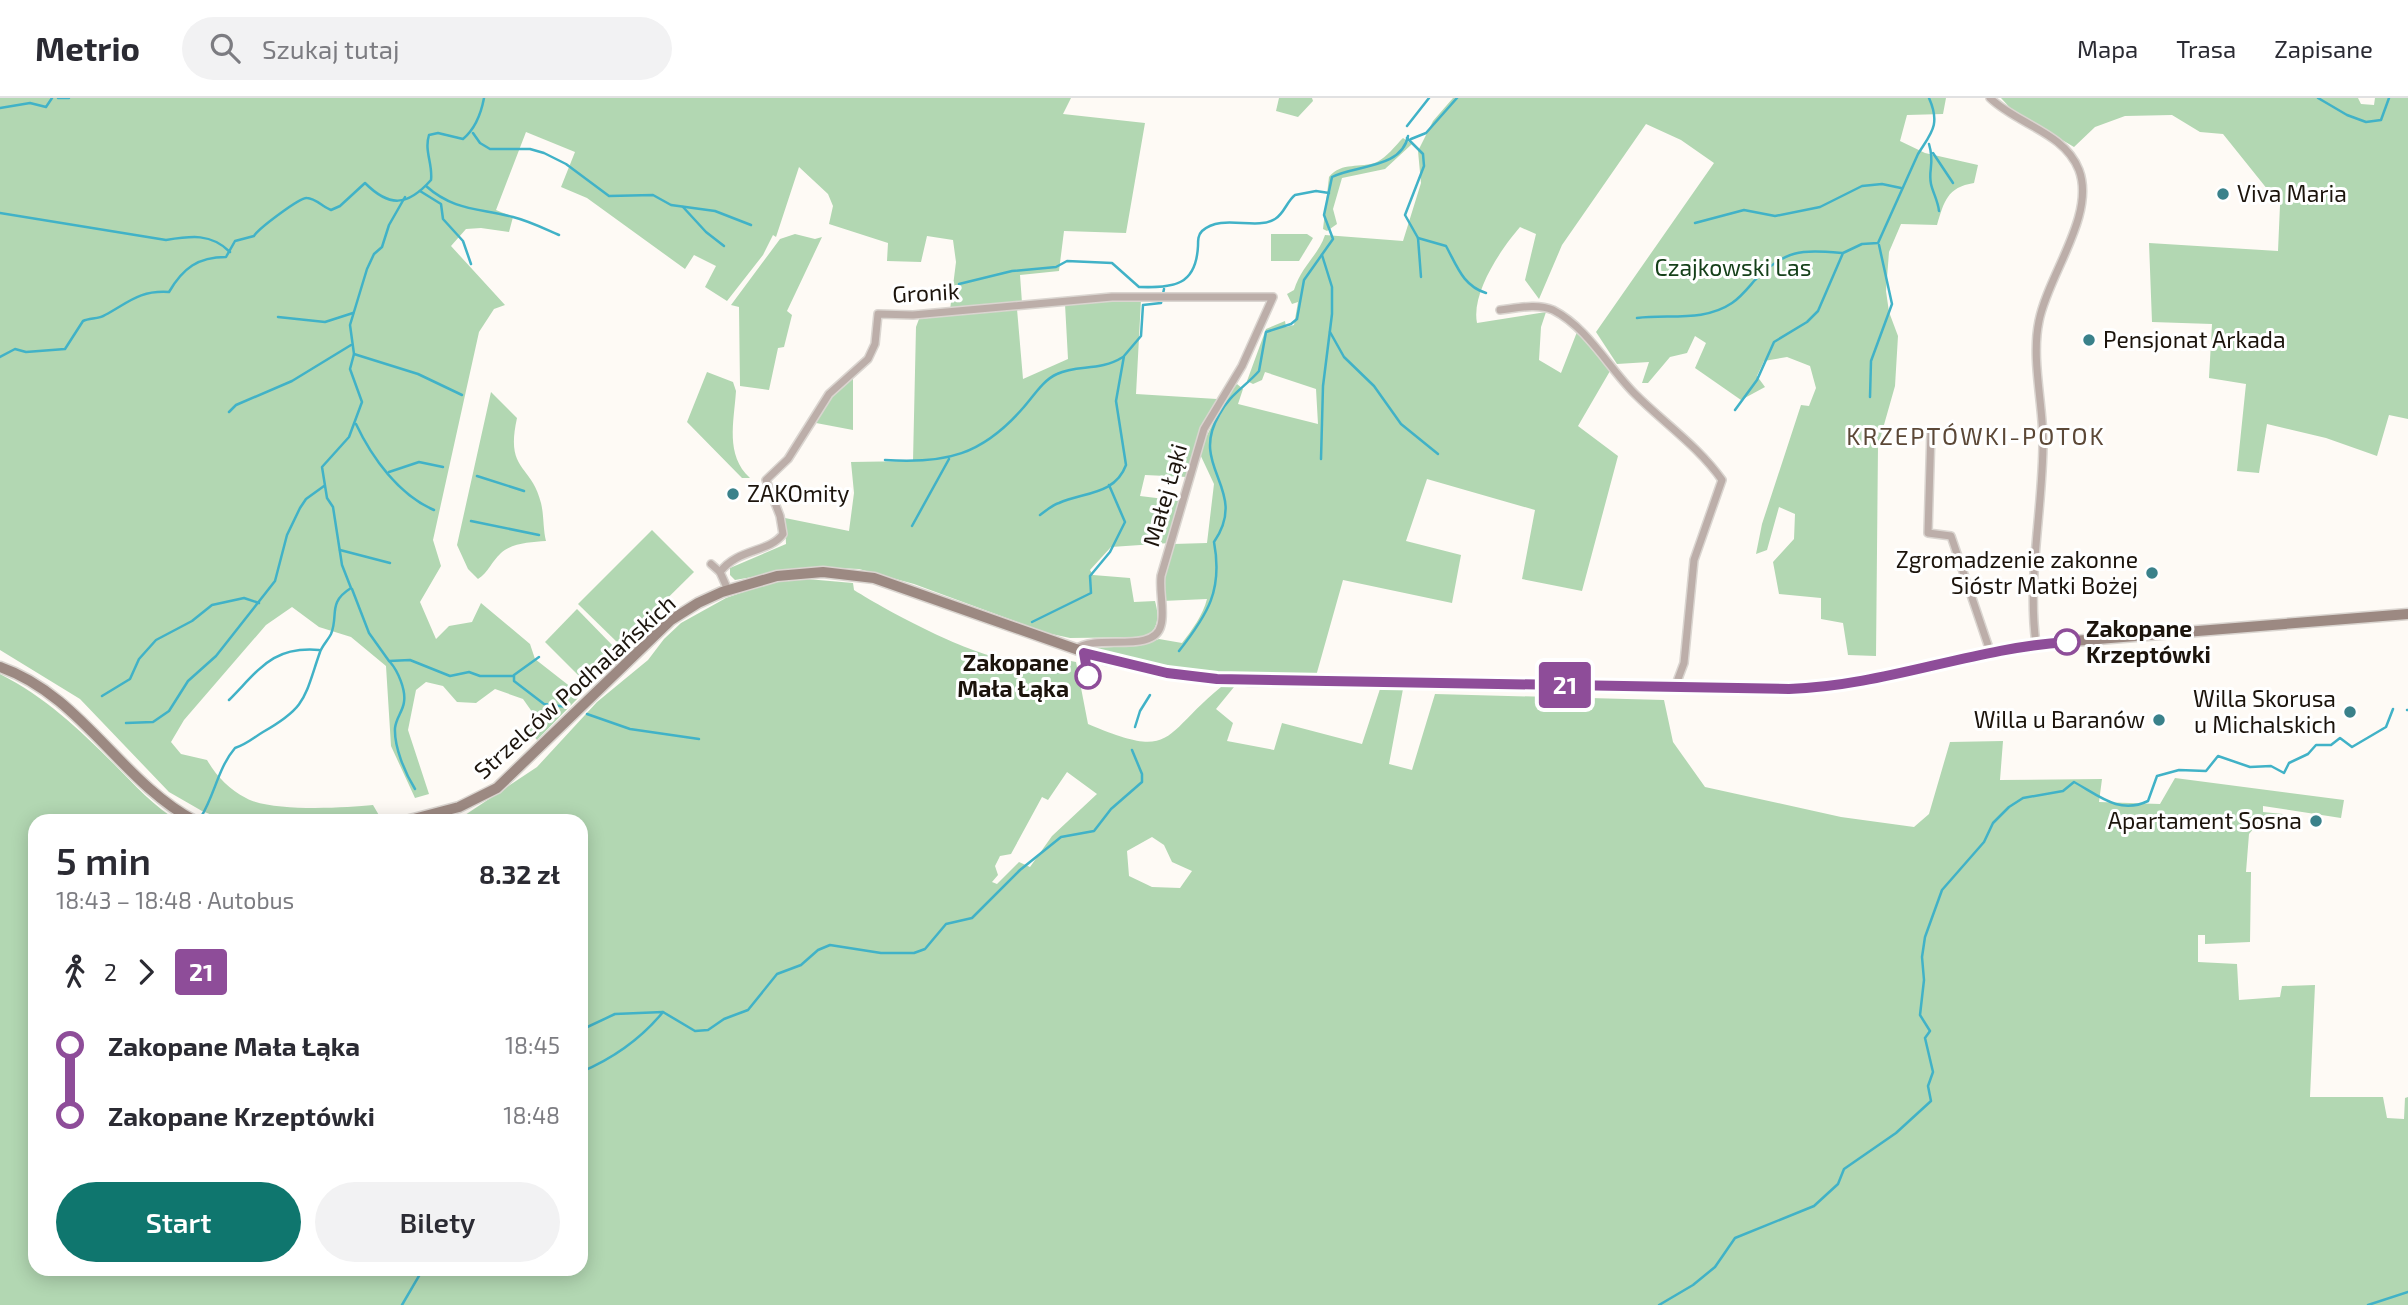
<!DOCTYPE html>
<html lang="pl">
<head>
<meta charset="utf-8">
<style>
	:root { --surface:#fff; --page:#f2f2f3; --text:#2b2b33; --muted:#7c7c81; --line:#e1e1e2; --accent:#0f766e }
	body { margin:0; font-family:"Exo 2",sans-serif; background:var(--page); color:var(--text); height:100vh; display:flex; flex-direction:column; font-size:26px; white-space:nowrap }
	* { box-sizing:border-box; margin:0 }
	p { font-size:23px; color:var(--muted) }
	.icon { flex:none; width:38px; height:38px; fill:none; stroke:currentColor; stroke-width:2; stroke-linecap:round; stroke-linejoin:round }
	.map { position:relative; flex:1; overflow:hidden }
	.panel { position:absolute; left:28px; top:716px; width:560px; height:462px; display:flex; flex-direction:column; background:var(--surface); border-radius:21px; box-shadow:0 4px 18px #0003 }
	.panel>* { flex:none }
	.badge { padding:0 14px; border-radius:5px; font-size:24px; line-height:46px }
	.map>.badge { position:absolute; translate:-50% -50%; box-shadow:0 0 0 4px #fff }
	.legs { display:flex; align-items:center; gap:10px; height:77px; padding:0 28px; font-size:23px }
	.legs p { margin-inline-start:auto }
	.headline { display:flex; align-items:center; justify-content:space-between; height:119px; padding:0 28px }
	h1 { font-size:38px; font-weight:600; line-height:52px }
	.button { display:flex; gap:14px; margin-top:auto; padding:14px 28px }
	.button a { flex:1; height:80px; border-radius:42px; background:var(--accent); color:#fff; font-size:28px; font-weight:600; line-height:80px; text-align:center }
	.button a+a { background:var(--page); color:var(--text) }
	ul { padding:0 28px; list-style:none }
	li { display:flex; align-items:center; gap:24px; height:70px; font-size:26px }
	li i { display:grid; place-items:center; width:10px; height:100%; margin:0 9px; background:currentColor }
	li i::after { content:''; width:18px; height:18px; margin:-9px; border:5px solid; border-radius:50%; background:var(--surface) }
	li p { margin-inline-start:auto }
	li:first-child i { background:linear-gradient(#0000 50%,currentColor 0) }
	li:last-child i { background:linear-gradient(currentColor 50%,#0000 0) }
	header { display:flex; align-items:center; gap:42px; box-sizing:border-box; height:98px; padding:0 35px; background:var(--surface); border-bottom:2px solid var(--line) }
	header strong { font-size:33px }
	nav { display:flex; gap:38px; margin-inline-start:auto; font-size:24px }
	.search { width:490px; height:63px; background:var(--page); display:flex; align-items:center; gap:18px; box-sizing:border-box; padding:0 24px; border-radius:38px; color:var(--muted); font-size:26px }
	.map>svg:first-child { display:block }
	.green { fill:#b2d7b2; fill-rule:evenodd }
	.lines { fill:none; stroke-linecap:round; stroke-linejoin:round }
	.stream { stroke:#41b2c7; stroke-width:2.5 }
	.minor-casing { stroke:#dad5d0; stroke-width:10 }
	.secondary-casing { stroke:#dad5d0; stroke-width:13 }
	.minor { stroke:#bcaea9; stroke-width:7 }
	.secondary { stroke:#9c8982; stroke-width:10 }
	.line-1-casing { stroke:#fff; stroke-width:16 }
	.line-1 { stroke:#8e4d99; stroke-width:10 }
	.poi-dot { fill:#3a818a; stroke:#fff; stroke-width:2.5 }
	.stop-1-dot { fill:#fff; stroke:#8e4d99; stroke-width:3.5 }
	.labels { text-anchor:middle; stroke-width:6; stroke-linejoin:round; paint-order:stroke }
	.poi-label { font-size:23px; fill:#1c140c; stroke:#fff; text-anchor:end }
	.park-label { font-size:23px; fill:#16401a; stroke:#fff }
	.street-label { font-size:23px; fill:#1c140c; stroke:#fff }
	.stop-label { font-size:23px; font-weight:bold; fill:#1c140c; stroke:#fff; text-anchor:start }
	.neighbourhood-label { font-size:24px; letter-spacing:2px; fill:#5c4837; stroke:#fff }
</style>
</head>
<body>
<header>
<strong>Metrio</strong>
<div class="search"><svg class="icon" aria-label="search" viewBox="0 0 24 24"><circle cx="10" cy="10" r="6"/><path d="M15 15l6 6"/></svg>Szukaj tutaj</div>
<nav><a>Mapa</a><a>Trasa</a><a>Zapisane</a></nav>
</header>
<div class="map">
<svg width="2408" height="1207" viewBox="0 0 2408 1207">
	<rect width="100%" height="100%" fill="#fefaf5"/>
	<g class="green">
		<path d="M 0,0 L 1071,0 L 1063,16 L 1145,25 L 1126,135 L 1064,133 L 1059,173 L 1020,177 L 1022,205 L 950,212 L 956,164 L 953,142 L 927,138 L 921,164 L 887,163 L 888,145 L 829,126 L 833,108 L 828,96 L 799,69 L 776,139 L 773,137 L 763,157 L 727,203 L 705,189 L 716,168 L 694,157 L 685,171 L 587,100 L 561,89 L 575,54 L 526,34 L 496,112 L 513,119 L 509,134 L 481,130 L 466,131 L 451,148 L 505,207 L 494,211 L 479,234 L 433,442 L 441,468 L 420,504 L 436,541 L 449,528 L 472,524 L 481,505 L 530,546 L 535,561 L 581,597 L 537,642 L 529,632 L 535,618 L 523,601 L 495,591 L 476,605 L 457,604 L 443,588 L 426,584 L 416,592 L 408,632 L 429,696 L 415,700 L 391,648 L 386,568 L 351,539 L 319,529 L 292,509 L 266,527 L 184,622 L 171,644 L 181,656 L 207,662 C 217,679 229,691 246,700 C 271,714 344,710 373,707 L 380,719 L 356,723 L 227,723 L 202,713 L 169,694 L 80,601 L 0,552 Z"/>
		<path d="M 1279,0 L 1312,0 L 1313,3 L 1298,19 L 1276,13 Z"/>
		<path d="M 1453,0 L 1946,0 L 1943,16 L 1907,17 L 1900,43 L 1925,55 L 1978,67 L 1974,85 C 1947,89 1944,104 1937,127 L 1901,126 L 1889,154 L 1886,193 L 1889,214 L 1898,238 L 1895,288 L 1878,348 L 1876,558 L 1848,557 L 1843,525 L 1821,521 L 1821,500 L 1779,496 L 1773,464 L 1794,441 L 1795,416 L 1779,409 L 1767,452 L 1756,456 L 1762,426 L 1801,307 L 1809,308 L 1816,290 L 1810,268 L 1787,259 L 1764,263 L 1757,278 L 1765,289 L 1741,302 L 1695,270 L 1706,245 L 1695,238 L 1687,255 L 1670,259 L 1648,285 L 1642,285 L 1649,264 L 1617,266 L 1596,234 L 1714,65 L 1681,42 L 1646,26 L 1562,147 L 1539,201 L 1525,182 L 1536,136 L 1520,129 C 1501,151 1471,195 1477,225 L 1546,214 L 1541,229 L 1539,262 L 1561,275 L 1577,234 L 1610,273 L 1578,328 L 1618,358 L 1582,493 L 1522,481 L 1535,412 L 1427,381 L 1406,443 L 1461,457 L 1452,505 L 1343,482 L 1316,578 C 1238,577 1164,573 1089,550 L 1139,548 L 1159,541 L 1182,545 C 1192,532 1203,517 1207,501 L 1162,503 L 1163,483 L 1173,446 L 1207,445 L 1214,386 L 1199,354 L 1223,304 L 1237,286 L 1243,291 L 1238,306 L 1318,326 L 1316,291 L 1265,274 L 1262,282 L 1253,286 L 1247,283 L 1266,231 L 1285,223 L 1286,229 L 1294,227 L 1298,204 L 1292,206 L 1287,196 L 1294,192 C 1302,167 1318,158 1325,137 L 1403,143 L 1421,85 L 1418,53 L 1433,23 Z"/>
		<path d="M 2001,0 L 2358,0 L 2361,6 L 2374,7 L 2375,0 L 2408,0 L 2408,321 L 2389,317 L 2377,358 L 2326,340 L 2267,326 L 2259,375 L 2237,373 L 2246,286 L 2209,280 L 2212,226 L 2152,224 L 2149,145 L 2278,153 L 2280,107 L 2223,36 L 2200,34 L 2172,17 L 2125,18 L 2095,29 L 2074,49 L 2013,13 Z"/>
		<path d="M 1403,40 L 1412,46 L 1385,71 L 1342,80 L 1333,111 L 1337,126 L 1327,133 L 1323,131 L 1329,79 C 1342,63 1360,71 1377,64 C 1387,59 1395,48 1403,40 Z"/>
		<path d="M 795,136 L 815,141 L 822,139 L 787,213 L 792,217 L 784,249 L 778,250 L 769,292 L 740,288 L 739,209 L 731,207 L 780,141 Z"/>
		<path d="M 1271,136 L 1307,136 L 1313,140 L 1299,163 L 1271,163 Z"/>
		<path d="M 1112,201 L 1141,202 L 1136,296 L 1217,301 L 1199,338 L 1187,379 L 1145,377 L 1140,398 L 1181,403 L 1170,445 L 1111,449 L 1090,472 L 1093,477 L 1130,480 L 1134,504 L 1155,503 C 1159,518 1159,529 1147,539 L 1070,540 L 1047,535 L 914,486 L 859,471 L 810,469 L 735,482 L 730,477 L 730,470 L 786,446 L 785,420 L 849,433 L 854,395 L 851,364 L 913,363 L 916,229 L 919,221 L 1017,211 L 1023,281 L 1068,261 L 1065,206 Z"/>
		<path d="M 707,274 L 733,284 L 736,293 C 734,324 725,357 750,380 L 742,380 L 687,324 Z"/>
		<path d="M 853,276 L 853,332 L 816,325 L 834,294 Z"/>
		<path d="M 491,294 L 517,320 C 505,374 531,365 541,405 C 544,417 543,431 546,443 C 531,444 512,445 501,455 C 491,464 489,474 478,481 L 468,471 L 457,447 Z"/>
		<path d="M 652,432 L 694,474 L 620,547 L 578,506 Z"/>
		<path d="M 807,481 L 853,485 L 854,492 C 889,514 971,558 1011,562 C 1033,565 1054,560 1076,564 L 1088,626 C 1175,663 1161,638 1221,589 L 1234,589 L 1216,611 L 1233,625 L 1227,643 L 1274,652 L 1282,625 L 1362,646 L 1380,591 L 1403,591 L 1389,666 L 1412,672 L 1435,596 L 1664,602 L 1673,644 L 1705,689 L 1841,719 L 1914,729 L 1929,716 L 1950,644 L 2003,643 L 2000,682 L 2102,681 L 2099,704 L 2160,706 L 2175,680 L 2344,702 L 2341,720 L 2263,708 L 2263,714 L 2283,716 L 2280,730 L 2254,730 L 2249,736 L 2246,774 L 2251,774 L 2250,844 L 2205,846 L 2205,837 L 2198,837 L 2198,864 L 2237,866 L 2239,902 L 2280,899 L 2282,888 L 2315,887 L 2310,999 L 2383,999 L 2387,1020 L 2404,1021 L 2405,1000 L 2408,999 L 2408,1207 L 0,1207 L 0,576 C 45,599 79,631 114,666 C 134,686 155,710 179,723 L 35,723 L 35,1171 L 581,1171 L 581,723 L 456,723 L 537,669 L 597,604 L 648,562 L 664,541 L 681,525 L 726,500 L 772,484 ZM 1067,674 L 1097,696 L 1052,738 L 1030,769 L 1019,764 L 997,786 L 992,784 L 998,777 L 995,768 L 1000,758 L 1011,756 L 1042,699 L 1048,702 ZM 1152,739 L 1164,747 L 1172,764 L 1192,773 L 1180,790 L 1152,789 L 1129,778 L 1127,753 Z"/>
		<path d="M 577,511 L 616,551 L 584,583 L 545,544 Z"/>
	</g>
	<g class="lines">
		<g class="stream">
			<path d="M 58,0 L 69,0"/>
			<path d="M 2318,0 L 2347,17 L 2366,24 L 2381,22 L 2389,0"/>
			<path d="M 0,10 L 30,5 L 46,9 L 52,0"/>
			<path d="M 1407,28 L 1429,0"/>
			<path d="M 473,35 L 480,45 L 490,51 L 530,51 L 544,55 L 566,66 L 609,98 L 653,97 L 671,107 L 715,113 L 751,127"/>
			<path d="M 1407,40 L 1423,56 L 1424,68 L 1405,117 L 1418,140 L 1421,179"/>
			<path d="M 1411,41 L 1426,35 L 1457,0"/>
			<path d="M 1929,46 C 1935,66 1928,71 1931,86 C 1933,95 1938,103 1939,113"/>
			<path d="M 1933,55 L 1953,85"/>
			<path d="M 426,88 C 454,113 479,110 513,119 C 529,123 543,130 559,137"/>
			<path d="M 420,93 L 441,106 L 443,121 L 463,143 L 471,166"/>
			<path d="M 683,109 L 706,134 L 724,148"/>
			<path d="M 0,115 L 166,142 C 191,138 211,135 230,154"/>
			<path d="M 1695,125 L 1744,112 L 1775,118 L 1820,109 L 1862,88 L 1882,86 L 1901,90"/>
			<path d="M 1418,140 L 1446,148 C 1457,168 1463,188 1486,195"/>
			<path d="M 959,186 L 1012,173 L 1056,169 L 1067,163 L 1112,165 L 1139,189 C 1175,190 1196,187 1198,148 C 1198,142 1198,137 1202,133 C 1222,115 1255,133 1275,121 C 1284,116 1287,103 1295,97 L 1316,93 L 1329,95"/>
			<path d="M 278,219 L 325,224 L 353,215"/>
			<path d="M 1637,220 C 1669,216 1704,224 1732,205 C 1741,199 1748,190 1755,182 C 1786,151 1800,152 1842,155"/>
			<path d="M 1330,234 L 1344,259 L 1374,288 L 1401,326 L 1438,356"/>
			<path d="M 354,256 L 418,276 L 462,297"/>
			<path d="M 0,259 L 15,251 L 26,254 L 65,251 L 83,223 C 90,220 99,221 105,217 C 128,205 139,192 169,194 C 183,170 198,159 226,159 L 235,143 L 254,138 C 258,131 300,99 307,100 C 315,100 323,109 331,112 L 340,108 L 365,85 C 389,109 407,109 431,82 C 433,66 424,53 429,37 L 438,35 L 463,41 C 475,31 481,16 484,0"/>
			<path d="M 1870,299 L 1871,263 L 1892,206 L 1879,147"/>
			<path d="M 1735,312 L 1757,282 L 1774,244 L 1807,224 L 1818,213 L 1843,155 L 1862,146 L 1878,145 L 1918,56 C 1931,35 1941,27 1929,0"/>
			<path d="M 229,314 L 236,307 L 292,283 L 351,247"/>
			<path d="M 356,326 C 372,360 399,397 434,412"/>
			<path d="M 1321,361 L 1323,288 L 1332,216 L 1332,189 L 1322,157"/>
			<path d="M 885,362 C 946,366 982,357 1023,310 C 1033,299 1043,282 1057,276 C 1078,266 1099,274 1123,259"/>
			<path d="M 389,374 L 419,364 L 443,369"/>
			<path d="M 477,378 L 524,393"/>
			<path d="M 1040,417 C 1046,413 1052,407 1059,405 C 1084,394 1115,397 1126,367 L 1116,303 L 1124,258 L 1141,238 L 1143,207 L 1161,205 L 1164,191"/>
			<path d="M 471,423 L 539,437"/>
			<path d="M 912,428 L 949,361"/>
			<path d="M 340,452 L 390,465"/>
			<path d="M 352,491 L 369,535 L 389,563 L 410,562 L 450,578 L 469,574 L 480,578 L 514,578 L 514,583 L 544,606 L 567,609"/>
			<path d="M 1032,524 L 1091,495 L 1090,478 L 1110,454 L 1125,424 L 1109,387"/>
			<path d="M 1179,553 C 1208,516 1223,492 1214,444 C 1250,391 1188,370 1219,317 C 1229,297 1245,289 1259,273 L 1266,234 L 1291,226 L 1297,221 L 1304,182 L 1333,141 L 1324,117 L 1332,79 C 1354,67 1402,71 1408,38"/>
			<path d="M 390,564 C 398,573 406,592 404,604 C 403,613 396,620 395,630 C 394,649 405,675 415,691"/>
			<path d="M 514,577 L 539,559"/>
			<path d="M 102,598 L 130,581 L 139,561 L 156,542 L 192,523 L 212,507 L 244,500 L 259,505"/>
			<path d="M 229,602 C 259,572 272,548 319,552"/>
			<path d="M 2407,612 L 2408,612"/>
			<path d="M 587,616 L 630,631 L 699,641"/>
			<path d="M 126,625 L 153,624 L 169,613 L 188,583 L 216,558 L 275,483 L 287,437 L 300,410 L 306,401 L 324,388"/>
			<path d="M 1135,629 L 1140,613 L 1150,597"/>
			<path d="M 201,719 C 215,696 218,670 235,650 C 247,646 253,640 263,634 C 307,609 304,600 320,554 C 322,548 328,542 331,536 C 339,517 327,505 351,490 L 342,467 L 333,409 L 327,400 L 322,369 L 349,339 L 362,304 L 350,271 L 354,256 L 350,227 L 367,171 L 374,156 L 382,149 L 389,127 L 405,99"/>
			<path d="M 581,932 L 615,916 L 663,914 L 695,933 L 708,932 L 724,921 L 748,912 L 777,876 L 801,867 L 818,852 L 830,847 L 881,855 L 914,855 L 925,851 L 946,826 L 972,820 L 1020,772 L 1061,739 L 1094,733 L 1111,711 L 1142,684 L 1142,676 L 1132,652"/>
			<path d="M 581,974 C 614,960 640,942 663,914"/>
			<path d="M 402,1207 L 423,1171"/>
			<path d="M 1659,1207 L 1693,1187 L 1715,1169 L 1735,1140 L 1814,1108 L 1838,1086 L 1844,1071 L 1896,1035 L 1931,1003 L 1928,988 L 1933,974 L 1925,940 L 1930,933 L 1920,917 L 1924,882 L 1922,859 L 1925,839 L 1942,792 L 1984,744 L 1993,725 L 2009,709 L 2023,700 L 2063,693 L 2074,684 C 2098,697 2119,717 2148,703 L 2157,678 L 2179,672 L 2206,673 L 2218,658 L 2250,669 L 2271,668 L 2284,675 L 2289,665 L 2308,656 L 2316,647 L 2331,647 L 2340,640 L 2352,649 L 2386,629 L 2393,611"/>
			<path d="M 2368,1207 L 2408,1194"/>
		</g>
		<defs>
			<g id="minor">
				<path d="M 1990,0 C 2018,27 2064,34 2079,72 C 2096,117 2048,177 2039,223 C 2031,261 2043,305 2043,344 C 2043,411 2027,479 2036,546"/>
				<path d="M 1500,212 C 1517,210 1537,205 1553,212 C 1588,230 1608,269 1635,296 C 1664,325 1698,348 1722,382 L 1694,462 L 1684,565 L 1675,589"/>
				<path d="M 1931,332 L 1928,435 L 1951,438 L 1990,553"/>
				<path d="M 711,466 L 720,474 L 728,492"/>
				<path d="M 720,474 C 738,450 769,455 783,436 L 780,418 L 766,382 L 788,361 L 829,296 L 868,261 L 875,246 L 878,216 L 913,217 L 1112,199 L 1273,199 L 1242,268 L 1204,331 L 1161,478 C 1159,494 1165,513 1161,527 C 1154,557 1096,535 1076,551"/>
			</g>
			<g id="secondary">
				<path d="M 0,569 C 81,597 121,684 195,723"/>
				<path d="M 406,723 L 459,709 L 497,690 L 671,522 L 698,505 L 722,494 L 777,478 L 823,474 L 874,480 L 1107,562 L 1167,575 L 1250,583 L 1804,591 C 1883,585 1958,558 2036,546 L 2408,516"/>
			</g>
		</defs>
		<use href="#minor" class="minor-casing"/>
		<use href="#secondary" class="secondary-casing"/>
		<use href="#minor" class="minor"/>
		<use href="#secondary" class="secondary"/>
	</g>
	<g class="lines">
		<defs>
			<path id="line-1" d="M 1088,578 L 1084,555 L 1167,575 L 1217,581 L 1789,591 C 1884,588 1973,550 2067,544"/>
		</defs>
		<use href="#line-1" class="line-1-casing"/>
		<use href="#line-1" class="line-1"/>
	</g>
	<g class="poi-dot">
		<circle cx="2223" cy="96" r="7"/>
		<circle cx="2089" cy="242" r="7"/>
		<circle cx="733" cy="396" r="7"/>
		<circle cx="2152" cy="475" r="7"/>
		<circle cx="2350" cy="614" r="7"/>
		<circle cx="2159" cy="622" r="7"/>
		<circle cx="2316" cy="723" r="7"/>
	</g>
	<g class="stop-1-dot">
		<circle cx="2067" cy="544" r="12"/>
		<circle cx="1088" cy="578" r="12"/>
	</g>
	<g class="labels">
		<g class="poi-label">
			<text x="2237" y="104" text-anchor="start">Viva Maria</text>
			<text x="2103" y="250" text-anchor="start">Pensjonat Arkada</text>
			<text x="747" y="404" text-anchor="start">ZAKOmity</text>
			<text x="2138" y="470">Zgromadzenie zakonne<tspan x="2138" dy="26">Sióstr Matki Bożej</tspan></text>
			<text x="2336" y="609">Willa Skorusa<tspan x="2336" dy="26">u Michalskich</tspan></text>
			<text x="2145" y="630">Willa u Baranów</text>
			<text x="2302" y="731">Apartament Sosna</text>
		</g>
		<g class="park-label">
			<text x="1733" y="178">Czajkowski Las</text>
		</g>
		<g class="street-label">
			<text transform="translate(926 195) rotate(-3)" y="8">Gronik</text>
			<text transform="translate(1165 397) rotate(-74)" y="8">Małej Łąki</text>
			<text transform="translate(575 589) rotate(-42)" y="8">Strzelców Podhalańskich</text>
		</g>
		<g class="stop-label">
			<text x="2086" y="539">Zakopane<tspan x="2086" dy="26">Krzeptówki</tspan></text>
			<text x="1069" y="573" text-anchor="end">Zakopane<tspan x="1069" dy="26">Mała Łąka</tspan></text>
		</g>
		<g class="neighbourhood-label">
			<text x="1976" y="347">KRZEPTÓWKI-POTOK</text>
		</g>
	</g>
</svg>
<b class="badge" style="left:1565px;top:587px;background:#8e4d99;color:#fff">21</b>
<section class="panel">
<div class="headline"><div><h1>5 min</h1><p>18:43 – 18:48 · Autobus</p></div><b>8.32 zł</b></div>
<div class="legs"><svg class="icon" aria-label="walk" viewBox="0 0 24 24"><circle cx="13" cy="4" r="2"/><path d="M13 8l-2 6 4 7M11 14l-3 7M7 12l3-4h3l4 4"/></svg>2<svg class="icon" aria-label="forward" viewBox="0 0 24 24"><path d="M9 5l7 7-7 7"/></svg><b class="badge" style="background:#8e4d99;color:#fff">21</b></div>
<ul>
<li><i style="color:#8e4d99"></i><b>Zakopane Mała Łąka</b><p>18:45</p></li>
<li><i style="color:#8e4d99"></i><b>Zakopane Krzeptówki</b><p>18:48</p></li>
</ul>
<div class="button"><a>Start</a><a>Bilety</a></div>
</section>
</div>
</body>
</html>
